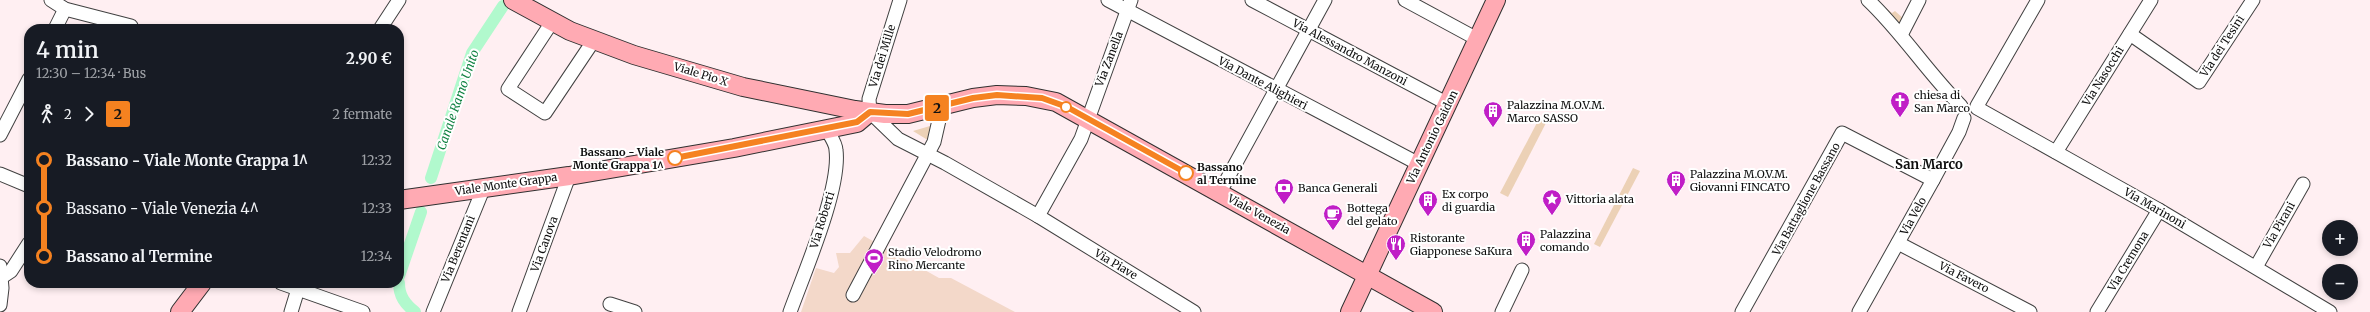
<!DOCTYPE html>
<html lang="it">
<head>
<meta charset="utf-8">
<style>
	:root { --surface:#171b24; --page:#20242c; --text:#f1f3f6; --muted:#9ea1a6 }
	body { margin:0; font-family:Merriweather,serif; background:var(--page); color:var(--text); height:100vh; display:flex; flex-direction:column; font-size:15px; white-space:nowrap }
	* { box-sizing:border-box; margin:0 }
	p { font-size:13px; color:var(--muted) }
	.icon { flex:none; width:22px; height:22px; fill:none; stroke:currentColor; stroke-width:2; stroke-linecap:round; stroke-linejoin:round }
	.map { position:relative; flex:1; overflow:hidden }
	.side { position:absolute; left:24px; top:24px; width:380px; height:264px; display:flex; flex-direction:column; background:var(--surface); border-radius:16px; box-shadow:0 2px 6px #0003 }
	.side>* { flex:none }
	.badge { padding:0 8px; border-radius:3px; font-size:14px; line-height:26px }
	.tools { position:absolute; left:2322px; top:220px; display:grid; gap:8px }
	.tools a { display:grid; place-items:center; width:36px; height:36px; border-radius:50%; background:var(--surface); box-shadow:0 2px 6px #0003; font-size:20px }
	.map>.badge { position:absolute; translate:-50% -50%; box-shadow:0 0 0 2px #fff }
	.legs { display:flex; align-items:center; gap:6px; height:44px; padding:0 12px; font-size:13px }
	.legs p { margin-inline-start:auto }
	.summary { display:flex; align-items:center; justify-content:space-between; height:68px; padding:0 12px }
	h1 { font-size:22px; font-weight:600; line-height:30px }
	ul { padding:0 12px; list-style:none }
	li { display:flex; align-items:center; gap:14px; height:48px; font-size:15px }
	li i { display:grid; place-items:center; width:6px; height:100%; margin:0 5px; background:currentColor }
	li i::after { content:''; width:10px; height:10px; margin:-5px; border:3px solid; border-radius:50%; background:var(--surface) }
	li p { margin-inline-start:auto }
	li:first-child i { background:linear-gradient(#0000 50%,currentColor 0) }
	li:last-child i { background:linear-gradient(currentColor 50%,#0000 0) }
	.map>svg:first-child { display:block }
	.green { fill:#ecd1b6 }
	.pitch { fill:#f3d8c9 }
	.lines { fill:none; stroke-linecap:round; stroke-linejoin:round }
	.canal { stroke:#b1f9cd; stroke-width:12 }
	.street-casing { stroke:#414141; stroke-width:15 }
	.secondary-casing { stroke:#303030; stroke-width:20 }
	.street { stroke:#fff; stroke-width:13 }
	.secondary { stroke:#ffaab3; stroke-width:18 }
	.line-1-casing { stroke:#fff; stroke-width:9 }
	.line-1 { stroke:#f58220; stroke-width:6 }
	.stop-1-dot { fill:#fff; stroke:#f58220; stroke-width:2 }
	.labels { text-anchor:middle; stroke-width:4; stroke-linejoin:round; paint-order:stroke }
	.street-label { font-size:11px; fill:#0e0e0e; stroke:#fff }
	.poi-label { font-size:11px; fill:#0e0e0e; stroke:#fff; text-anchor:start }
	.stop-label { font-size:11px; font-weight:bold; fill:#0e0e0e; stroke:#fff; text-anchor:end }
	.water-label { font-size:12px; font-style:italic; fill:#108242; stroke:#fff }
	.quarter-label { font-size:13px; font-weight:bold; fill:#0e0e0e; stroke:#fff }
</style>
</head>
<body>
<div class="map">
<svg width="2370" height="312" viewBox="0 0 2370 312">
	<rect width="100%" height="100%" fill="#ffeff2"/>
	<g class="green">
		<path d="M 1886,8 L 1892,13 L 1895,11 L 1904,19 L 1900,24 L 1885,10 Z"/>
		<path d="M 1540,117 L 1547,121 L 1508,197 L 1500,193 Z"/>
		<path d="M 930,126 L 928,139 L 926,139 L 913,131 Z"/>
		<path d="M 1633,168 L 1640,171 L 1600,247 L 1594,244 Z"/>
	</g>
	<path class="pitch" d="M 864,236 L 939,278 L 951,278 L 1015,312 L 801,312 L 816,268 L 834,273 L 839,267 L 836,253 L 850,253 Z"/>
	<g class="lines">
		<g class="canal">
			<path d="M 431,178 L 472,53 L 503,6"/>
			<path d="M 399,276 L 421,212"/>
			<path d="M 399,283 C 399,296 405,304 415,312"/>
		</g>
		<defs>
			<g id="street">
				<path d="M 51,0 L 65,9 L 131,26"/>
				<path d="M 900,0 L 869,99 L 870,112 L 898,139 L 945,163 L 1038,216 L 1194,312"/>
				<path d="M 1108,0 L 1419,164"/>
				<path d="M 1252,0 L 1448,104"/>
				<path d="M 1405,0 L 1479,40"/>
				<path d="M 1868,0 C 1902,32 1927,72 1961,106"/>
				<path d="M 552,22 L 508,89 L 545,113 L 594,40"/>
				<path d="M 55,29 L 65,9"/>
				<path d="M 380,29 L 399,0"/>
				<path d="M 2130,34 L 2199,82 L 2253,0"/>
				<path d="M 1901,35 L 1919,0"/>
				<path d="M 1977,106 L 2038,0"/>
				<path d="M 1977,108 L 2159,210 L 2330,312"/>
				<path d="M 0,135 L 29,79"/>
				<path d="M 2056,152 L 2151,0"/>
				<path d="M 0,174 L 29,186"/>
				<path d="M 1220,192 L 1325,0"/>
				<path d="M 1038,216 L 1081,139 L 1131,0"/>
				<path d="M 1898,243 L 2030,312"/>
				<path d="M 0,266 L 2,288 L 0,305"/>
				<path d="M 2256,267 L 2303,184"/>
				<path d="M 2,277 L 11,271 L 29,243"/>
				<path d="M 281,283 L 363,312"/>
				<path d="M 853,295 L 934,142 L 942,107"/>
				<path d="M 610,304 L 635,312"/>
				<path d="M 291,312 L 298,289"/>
				<path d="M 433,312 L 484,187"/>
				<path d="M 519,312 L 569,176"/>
				<path d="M 790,312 C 804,273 841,189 836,150 C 836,143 829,134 826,128"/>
				<path d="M 1502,312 L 1522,270"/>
				<path d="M 1742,312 L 1842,133 L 1933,180"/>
				<path d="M 1859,312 L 1933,180 L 1959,132 L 1964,118"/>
				<path d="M 2097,312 L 2159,210"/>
			</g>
			<g id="secondary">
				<path d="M 513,0 L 570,31 L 634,55 L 743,87 L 855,110 L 885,114 L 908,114 L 973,98 L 997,95 L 1026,96 L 1056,102 L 1433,312"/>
				<path d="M 399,200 L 569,176 L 734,148 L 857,123 L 870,112"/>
				<path d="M 180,312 L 202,283"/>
				<path d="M 1350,312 L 1496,0"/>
			</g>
		</defs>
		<use href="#street" class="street-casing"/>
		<use href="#secondary" class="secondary-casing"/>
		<use href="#street" class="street"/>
		<use href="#secondary" class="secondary"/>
	</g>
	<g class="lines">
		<defs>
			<path id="line-1" d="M 675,158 L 857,122 L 870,112 L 908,114 L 973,98 L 997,95 L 1042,98 L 1067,107 L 1186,173"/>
		</defs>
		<use href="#line-1" class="line-1-casing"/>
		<use href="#line-1" class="line-1"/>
	</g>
	<defs>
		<symbol id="church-pin" viewBox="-11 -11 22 30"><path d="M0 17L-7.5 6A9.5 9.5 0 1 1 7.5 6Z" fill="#c01ec6" stroke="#fff"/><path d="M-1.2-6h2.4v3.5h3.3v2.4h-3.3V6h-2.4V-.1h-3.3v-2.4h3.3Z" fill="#fff"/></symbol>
		<symbol id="building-pin" viewBox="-11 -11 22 30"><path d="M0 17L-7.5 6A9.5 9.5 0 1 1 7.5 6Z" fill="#c01ec6" stroke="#fff"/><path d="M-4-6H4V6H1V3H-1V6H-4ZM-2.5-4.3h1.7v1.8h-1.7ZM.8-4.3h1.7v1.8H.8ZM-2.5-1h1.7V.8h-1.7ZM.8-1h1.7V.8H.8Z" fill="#fff"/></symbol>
		<symbol id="bank-pin" viewBox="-11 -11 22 30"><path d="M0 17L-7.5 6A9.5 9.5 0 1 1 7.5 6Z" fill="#c01ec6" stroke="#fff"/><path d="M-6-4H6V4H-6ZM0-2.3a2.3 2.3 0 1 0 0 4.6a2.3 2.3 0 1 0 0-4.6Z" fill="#fff"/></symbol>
		<symbol id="sight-pin" viewBox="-11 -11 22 30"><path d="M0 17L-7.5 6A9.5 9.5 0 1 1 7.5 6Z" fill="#c01ec6" stroke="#fff"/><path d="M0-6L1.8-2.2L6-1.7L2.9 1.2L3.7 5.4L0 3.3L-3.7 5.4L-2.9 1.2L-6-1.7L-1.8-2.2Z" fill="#fff"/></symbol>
		<symbol id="cafe-pin" viewBox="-11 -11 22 30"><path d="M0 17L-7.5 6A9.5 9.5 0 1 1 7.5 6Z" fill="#c01ec6" stroke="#fff"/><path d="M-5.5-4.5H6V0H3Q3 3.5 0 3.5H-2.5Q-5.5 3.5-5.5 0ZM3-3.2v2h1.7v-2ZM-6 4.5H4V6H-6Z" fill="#fff"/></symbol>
		<symbol id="restaurant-pin" viewBox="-11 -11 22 30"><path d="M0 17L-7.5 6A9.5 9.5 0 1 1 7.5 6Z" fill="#c01ec6" stroke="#fff"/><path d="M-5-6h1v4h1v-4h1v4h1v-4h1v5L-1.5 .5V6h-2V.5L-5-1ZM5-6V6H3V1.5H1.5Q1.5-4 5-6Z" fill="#fff"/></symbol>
		<symbol id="stadium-pin" viewBox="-11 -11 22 30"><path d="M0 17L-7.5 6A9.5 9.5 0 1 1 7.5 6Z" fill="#c01ec6" stroke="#fff"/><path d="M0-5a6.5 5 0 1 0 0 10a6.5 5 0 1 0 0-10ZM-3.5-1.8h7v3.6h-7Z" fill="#fff"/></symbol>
	</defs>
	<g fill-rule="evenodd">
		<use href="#church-pin" x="1889" y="90" width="22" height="30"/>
		<use href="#building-pin" x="1482" y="100" width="22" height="30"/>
		<use href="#building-pin" x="1665" y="169" width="22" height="30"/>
		<use href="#bank-pin" x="1273" y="177" width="22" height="30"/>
		<use href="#sight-pin" x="1541" y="188" width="22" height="30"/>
		<use href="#building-pin" x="1417" y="189" width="22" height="30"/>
		<use href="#cafe-pin" x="1322" y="203" width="22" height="30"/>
		<use href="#building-pin" x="1515" y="229" width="22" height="30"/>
		<use href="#restaurant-pin" x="1385" y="233" width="22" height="30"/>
		<use href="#stadium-pin" x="863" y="247" width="22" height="30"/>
	</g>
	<g class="stop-1-dot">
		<circle cx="1066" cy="107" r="5"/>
		<circle cx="675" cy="158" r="7"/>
		<circle cx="1186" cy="173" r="7"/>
	</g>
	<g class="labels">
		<g class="street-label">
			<text transform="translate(2222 46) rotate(-57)" y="4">Via dei Tesini</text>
			<text transform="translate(1350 52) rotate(28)" y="4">Via Alessandro Manzoni</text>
			<text transform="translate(882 56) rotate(-73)" y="4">Via dei Mille</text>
			<text transform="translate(1109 59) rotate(-69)" y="4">Via Zanella</text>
			<text transform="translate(701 74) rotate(17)" y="4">Viale Pio X</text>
			<text transform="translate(2103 76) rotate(-58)" y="4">Via Nasocchi</text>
			<text transform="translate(1263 83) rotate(28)" y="4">Via Dante Alighieri</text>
			<text transform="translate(1432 137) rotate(-64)" y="4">Via Antonio Gaidon</text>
			<text transform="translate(506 184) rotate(-8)" y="4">Viale Monte Grappa</text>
			<text transform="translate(1806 199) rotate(-61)" y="4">Via Battaglione Bassano</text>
			<text transform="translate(2155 208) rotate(30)" y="4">Via Marinoni</text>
			<text transform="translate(1259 214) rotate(29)" y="4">Viale Venezia</text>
			<text transform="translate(1913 216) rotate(-61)" y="4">Via Velo</text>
			<text transform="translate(822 220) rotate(-73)" y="4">Via Roberti</text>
			<text transform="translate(2279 225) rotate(-60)" y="4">Via Pirani</text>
			<text transform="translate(544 244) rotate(-70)" y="4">Via Canova</text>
			<text transform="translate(458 249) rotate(-68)" y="4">Via Berentani</text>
			<text transform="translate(2128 261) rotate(-59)" y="4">Via Cremona</text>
			<text transform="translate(1116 264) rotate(31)" y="4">Via Piave</text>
			<text transform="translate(1964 277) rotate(27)" y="4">Via Favero</text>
		</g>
		<g class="poi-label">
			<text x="1914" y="99">chiesa di<tspan x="1914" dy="13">San Marco</tspan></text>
			<text x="1507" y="109">Palazzina M.O.V.M.<tspan x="1507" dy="13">Marco SASSO</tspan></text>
			<text x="1690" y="178">Palazzina M.O.V.M.<tspan x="1690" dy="13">Giovanni FINCATO</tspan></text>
			<text x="1298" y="192">Banca Generali</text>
			<text x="1442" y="198">Ex corpo<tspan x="1442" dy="13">di guardia</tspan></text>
			<text x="1566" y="203">Vittoria alata</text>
			<text x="1347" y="212">Bottega<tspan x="1347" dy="13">del gelato</tspan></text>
			<text x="1540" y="238">Palazzina<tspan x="1540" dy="13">comando</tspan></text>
			<text x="1410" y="242">Ristorante<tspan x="1410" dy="13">Giapponese SaKura</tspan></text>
			<text x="888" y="256">Stadio Velodromo<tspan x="888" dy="13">Rino Mercante</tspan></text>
		</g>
		<g class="stop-label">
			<text x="664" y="156">Bassano - Viale<tspan x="664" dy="13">Monte Grappa 1^</tspan></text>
			<text x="1197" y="171" text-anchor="start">Bassano<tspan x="1197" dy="13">al Termine</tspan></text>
		</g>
		<g class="water-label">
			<text transform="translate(458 100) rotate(-71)" y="4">Canale Ramo Unito</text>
		</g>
		<g class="quarter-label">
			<text x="1929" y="169">San Marco</text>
		</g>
	</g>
</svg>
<div class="tools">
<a>+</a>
<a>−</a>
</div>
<b class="badge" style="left:937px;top:108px;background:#f58220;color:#111">2</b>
<section class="side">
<div class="summary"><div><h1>4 min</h1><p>12:30 – 12:34 · Bus</p></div><b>2.90 €</b></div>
<div class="legs"><svg class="icon" aria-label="walk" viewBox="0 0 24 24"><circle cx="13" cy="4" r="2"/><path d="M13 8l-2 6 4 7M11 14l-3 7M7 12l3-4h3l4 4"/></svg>2<svg class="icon" aria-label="forward" viewBox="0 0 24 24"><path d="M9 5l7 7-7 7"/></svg><b class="badge" style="background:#f58220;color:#111">2</b><p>2 fermate</p></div>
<ul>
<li><i style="color:#f58220"></i><b>Bassano - Viale Monte Grappa 1^</b><p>12:32</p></li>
<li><i style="color:#f58220"></i><span>Bassano - Viale Venezia 4^</span><p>12:33</p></li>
<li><i style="color:#f58220"></i><b>Bassano al Termine</b><p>12:34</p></li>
</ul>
</section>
</div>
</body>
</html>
